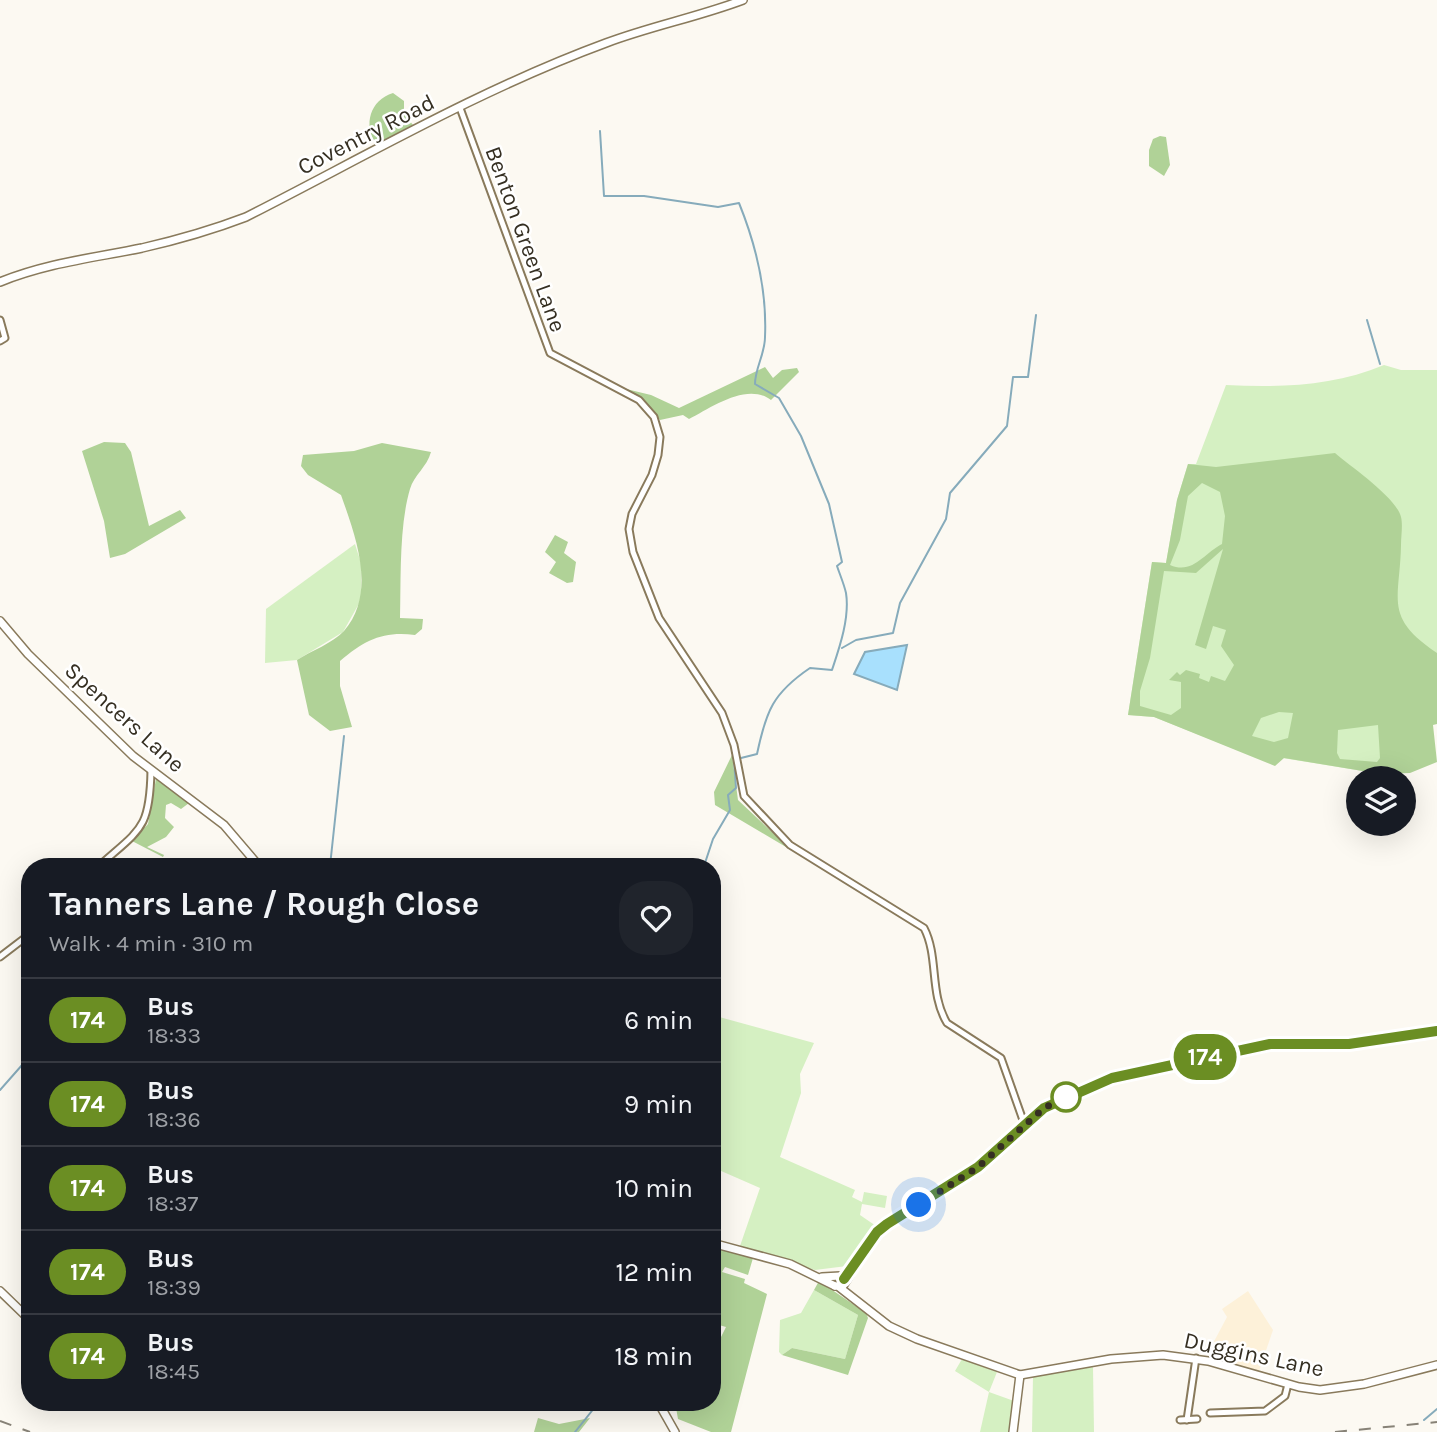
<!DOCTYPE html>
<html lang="en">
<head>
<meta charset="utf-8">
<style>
	:root { --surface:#171b24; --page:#20242c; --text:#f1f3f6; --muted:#9ea1a6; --line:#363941 }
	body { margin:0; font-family:Karla,sans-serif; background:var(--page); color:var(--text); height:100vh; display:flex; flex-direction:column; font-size:26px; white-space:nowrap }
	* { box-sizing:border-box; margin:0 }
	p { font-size:23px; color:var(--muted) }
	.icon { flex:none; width:38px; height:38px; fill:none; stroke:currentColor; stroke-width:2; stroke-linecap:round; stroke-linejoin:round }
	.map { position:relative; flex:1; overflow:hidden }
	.sheet { position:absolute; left:21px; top:858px; width:700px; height:553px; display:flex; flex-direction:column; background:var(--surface); border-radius:28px; box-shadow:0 7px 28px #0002 }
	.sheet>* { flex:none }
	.badge { padding:0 14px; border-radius:23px; font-size:24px; line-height:46px }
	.fabs { position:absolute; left:1346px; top:766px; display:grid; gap:14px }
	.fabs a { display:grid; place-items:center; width:70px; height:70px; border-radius:50%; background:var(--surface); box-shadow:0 7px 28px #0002; font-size:35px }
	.you { position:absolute; width:35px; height:35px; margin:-18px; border:5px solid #fff; border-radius:50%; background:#1a73e8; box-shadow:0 0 0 10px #1a73e833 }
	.map>.badge { position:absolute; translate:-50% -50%; box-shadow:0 0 0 4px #fff }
	.round { display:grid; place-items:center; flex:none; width:74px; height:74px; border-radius:28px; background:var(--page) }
	.overview { display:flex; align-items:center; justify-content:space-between; height:119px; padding:0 28px }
	h1 { font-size:33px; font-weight:700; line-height:52px }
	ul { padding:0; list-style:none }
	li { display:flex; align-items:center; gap:21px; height:84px; padding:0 28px; border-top:2px solid var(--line) }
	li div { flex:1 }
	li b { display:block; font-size:26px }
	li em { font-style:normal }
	li .badge { min-width:77px; font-weight:700; text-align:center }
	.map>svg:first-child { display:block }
	.built { fill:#fdf1d9 }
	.green { fill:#d5f0c2 }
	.forest { fill:#b0d297; fill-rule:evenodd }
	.water { fill:#a8e0fd; stroke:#86abbb; stroke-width:2 }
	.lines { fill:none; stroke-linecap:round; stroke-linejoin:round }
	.stream { stroke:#86abbb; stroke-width:2 }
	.street-casing { stroke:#897a5c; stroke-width:9 }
	.secondary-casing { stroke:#897a5c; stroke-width:10 }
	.street { stroke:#fff; stroke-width:5 }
	.secondary { stroke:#fff; stroke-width:7 }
	.rail { stroke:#878277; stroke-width:2; stroke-dasharray:12 12; stroke-linecap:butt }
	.line-casing { stroke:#fff; stroke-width:16 }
	.line { stroke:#6b8e23; stroke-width:10 }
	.walk { stroke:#352f22; stroke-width:7; stroke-dasharray:0 12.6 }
	.stop-dot { fill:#fff; stroke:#6b8e23; stroke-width:3.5 }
	.labels { text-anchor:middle; stroke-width:5; stroke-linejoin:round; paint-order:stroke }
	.street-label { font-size:23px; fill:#352f22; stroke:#fff }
</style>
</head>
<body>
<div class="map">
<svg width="1437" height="1432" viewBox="0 0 1437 1432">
	<rect width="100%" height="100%" fill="#fcf9f2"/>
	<path class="built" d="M 1248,1291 L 1273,1330 L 1259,1371 L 1211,1359 L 1210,1349 L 1227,1317 L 1222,1309 Z"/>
	<g class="green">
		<path d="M 1384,365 L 1401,370 L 1437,370 L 1437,713 L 1381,774 L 1240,751 L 1154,717 L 1128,715 L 1152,562 L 1166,563 L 1177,500 L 1188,464 L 1196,464 L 1226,385 C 1280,388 1334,386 1384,365 Z"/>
		<path d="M 355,544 L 361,563 L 361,600 L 343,632 L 297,660 L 265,663 L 266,609 Z"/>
		<path d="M 712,1015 L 814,1043 L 800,1074 L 801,1093 L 780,1157 L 855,1190 L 852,1197 L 862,1202 L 864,1192 L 887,1196 L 885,1208 L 862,1204 L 860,1215 L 876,1226 L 847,1266 L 815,1270 L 740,1246 L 760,1188 L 712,1167 Z"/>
		<path d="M 814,1290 L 858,1315 L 845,1359 L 792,1348 L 782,1355 L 779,1352 L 780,1320 L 801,1313 Z"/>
		<path d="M 962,1359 L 997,1372 L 989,1392 L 1014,1401 L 1011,1432 L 980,1432 L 989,1392 L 955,1371 Z"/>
		<path d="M 1093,1367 L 1094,1432 L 1032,1432 L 1033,1376 Z"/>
	</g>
	<g class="forest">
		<path d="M 393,93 L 404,101 L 404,114 L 413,125 L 376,144 C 363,125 370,100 393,93 Z"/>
		<path d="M 1160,136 L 1166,137 L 1170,165 L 1164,176 L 1149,166 L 1149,150 L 1153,139 Z"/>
		<path d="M 765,367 L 773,378 L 782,370 L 797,368 L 799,372 L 771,400 C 747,382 712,407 689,419 L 683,415 L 660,420 L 647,403 L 622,388 L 651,395 L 679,408 Z"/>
		<path d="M 104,442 L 125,443 L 131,452 L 149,526 L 180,510 L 186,518 L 125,554 L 110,558 L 104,521 L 82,451 Z"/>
		<path d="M 382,443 L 431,452 C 427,467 414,475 410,489 C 399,526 401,579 400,618 L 423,619 L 422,629 L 415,635 C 383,631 365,640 340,661 L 340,686 L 352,727 L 330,731 L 309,715 L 297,660 C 311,651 333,643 344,631 C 377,593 356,537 341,495 L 308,475 L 301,466 L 303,455 L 354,451 Z"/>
		<path d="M 1335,453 C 1351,467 1396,497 1401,517 C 1403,525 1401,536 1401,545 C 1400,600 1383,617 1437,653 L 1437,724 L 1433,725 L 1437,762 L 1410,773 L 1381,774 L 1284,758 L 1275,766 L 1154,717 L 1128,715 L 1152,562 L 1166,563 L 1177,500 L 1188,464 L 1216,467 ZM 1202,483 L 1220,492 L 1225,516 L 1222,544 C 1204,553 1193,575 1170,565 L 1180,540 L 1188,496 ZM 1223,549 L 1195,645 L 1206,649 L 1213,626 L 1226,630 L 1221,646 L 1234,665 L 1225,681 L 1211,676 L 1209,682 L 1199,678 L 1200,674 L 1186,670 L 1180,675 L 1177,672 L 1169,680 L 1181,682 L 1181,708 L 1171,715 L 1140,706 L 1140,691 L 1150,658 L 1164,571 L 1196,573 ZM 1279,712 L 1293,713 L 1288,738 L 1274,742 L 1252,736 L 1261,718 ZM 1378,725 L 1380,758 L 1377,762 L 1340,759 L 1337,753 L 1338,730 Z"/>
		<path d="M 555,535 L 568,542 L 564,553 L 576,562 L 573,582 L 567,583 L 549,573 L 556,562 L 545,552 Z"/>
		<path d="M 732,755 L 738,800 L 791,850 L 715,805 L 714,792 Z"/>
		<path d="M 156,779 L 189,803 L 181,809 L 171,803 L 166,805 L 165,818 L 174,827 L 166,837 L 147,847 L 164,855 L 163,857 L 132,841 L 148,824 Z"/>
		<path d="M 712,1247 L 753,1258 L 748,1275 L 725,1267 L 722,1272 L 745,1279 L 744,1283 L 767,1294 L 731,1432 L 711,1432 L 678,1419 L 675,1402 L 712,1402 L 712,1334 L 721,1337 L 726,1327 L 712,1323 Z"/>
		<path d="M 819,1281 L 866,1313 L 868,1318 L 848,1375 L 782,1355 L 792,1348 L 845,1359 L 858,1315 L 814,1290 Z"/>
		<path d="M 538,1418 L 559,1424 L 590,1418 L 579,1432 L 534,1432 Z"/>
	</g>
	<path class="water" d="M 907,645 L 897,690 L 854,674 L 865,652 Z"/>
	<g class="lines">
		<g class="stream">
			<path d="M 600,131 L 604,196 L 644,196 L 718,207 L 739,203 C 756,245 767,292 765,337 C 765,354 755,368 755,384 L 779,398 L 801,436 L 829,504 L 842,562 L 837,566 C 840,575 844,584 846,593 C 850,618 839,649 832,670 L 810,668 C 773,693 766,711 757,754 L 741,758"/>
			<path d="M 1367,320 L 1380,364"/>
			<path d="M 842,648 L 856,640 L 893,633 L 900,603 L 946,519 L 950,493 L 1007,426 L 1013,377 L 1028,377 L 1036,315"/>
			<path d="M 330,866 L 344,736"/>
			<path d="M 704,866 L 713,839 L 730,810 L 728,795 L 736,788 L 734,759"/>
			<path d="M 0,1090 L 30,1056"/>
			<path d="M 1424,1420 L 1437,1409"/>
			<path d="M 575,1432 L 599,1402"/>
		</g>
		<defs>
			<g id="street">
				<path d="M 460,108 L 550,353 L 639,400 L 654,417 L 660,437 L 658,455 L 652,475 L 632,514 L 629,529 L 633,552 L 659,618 L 722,713 L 734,745 L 744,796 L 790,845 L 924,928 C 939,957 929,993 947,1023 L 1001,1058 L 1024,1123"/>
				<path d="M 0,320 L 5,338 L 0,341"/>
				<path d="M 99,866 C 140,829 150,830 151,770"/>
				<path d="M 0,957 L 30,934"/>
				<path d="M 1210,1413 L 1265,1411 L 1285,1396 L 1288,1384"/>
				<path d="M 1180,1420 L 1197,1419"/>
				<path d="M 1187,1420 L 1196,1358"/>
			</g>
			<g id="secondary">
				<path d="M 0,282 C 47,263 93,258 142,248 C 177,240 212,230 246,217 C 364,157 481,89 606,43 C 651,26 698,17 743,0"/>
				<path d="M 0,621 L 28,654 L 133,756 L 224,825 L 259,866"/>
				<path d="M 712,1243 L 790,1264 L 835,1286"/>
				<path d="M 822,1277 L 840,1276 L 844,1279"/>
				<path d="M 835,1286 L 843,1286 L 871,1241 L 887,1224 L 978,1167 L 1044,1108 L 1082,1090 L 1137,1071 L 1270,1044 L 1348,1044 L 1437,1031"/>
				<path d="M 839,1287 L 889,1326 L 917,1339 L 1020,1375 L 1111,1359 L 1163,1355 L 1208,1361 L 1299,1387 L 1320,1390 L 1364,1384 L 1437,1365"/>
				<path d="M 0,1291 L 30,1320"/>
				<path d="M 658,1402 L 675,1432"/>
				<path d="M 1013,1432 L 1020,1375"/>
			</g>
		</defs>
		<use href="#street" class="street-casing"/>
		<use href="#secondary" class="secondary-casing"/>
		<use href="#street" class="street"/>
		<use href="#secondary" class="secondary"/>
		<g class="rail">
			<path d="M 0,1421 L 30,1432"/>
			<path d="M 1335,1432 L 1437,1422"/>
		</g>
	</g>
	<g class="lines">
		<defs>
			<path id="line" d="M 844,1279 L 877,1232 L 887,1224 L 978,1167 L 1044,1108 L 1112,1078 L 1270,1044 L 1349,1044 L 1437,1031"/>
		</defs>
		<use href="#line" class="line-casing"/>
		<use href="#line" class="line"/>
		<path class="walk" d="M 919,1205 L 978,1167 L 1044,1108 L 1074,1093 L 1066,1097"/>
	</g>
	<circle class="stop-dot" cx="1066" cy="1097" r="14"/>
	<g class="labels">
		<g class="street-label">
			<text transform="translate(366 134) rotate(-27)" y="8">Coventry Road</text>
			<text transform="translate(526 239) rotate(70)" y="8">Benton Green Lane</text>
			<text transform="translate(125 717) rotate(42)" y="8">Spencers Lane</text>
			<text transform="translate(1254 1354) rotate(12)" y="8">Duggins Lane</text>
		</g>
	</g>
</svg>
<div class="fabs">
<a><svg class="icon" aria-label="layers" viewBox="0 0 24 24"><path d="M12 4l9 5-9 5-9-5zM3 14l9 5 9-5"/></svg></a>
</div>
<div class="you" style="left:919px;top:1205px"></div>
<b class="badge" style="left:1205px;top:1057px;background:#6b8e23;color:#fff">174</b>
<section class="sheet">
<div class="overview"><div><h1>Tanners Lane / Rough Close</h1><p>Walk · 4 min · 310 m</p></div><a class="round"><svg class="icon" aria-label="heart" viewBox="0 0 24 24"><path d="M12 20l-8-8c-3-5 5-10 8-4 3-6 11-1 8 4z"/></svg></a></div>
<ul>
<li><span class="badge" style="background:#6b8e23;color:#fff">174</span><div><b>Bus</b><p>18:33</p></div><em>6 min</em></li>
<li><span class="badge" style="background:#6b8e23;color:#fff">174</span><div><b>Bus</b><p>18:36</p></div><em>9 min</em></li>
<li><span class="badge" style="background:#6b8e23;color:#fff">174</span><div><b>Bus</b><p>18:37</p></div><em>10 min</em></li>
<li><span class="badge" style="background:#6b8e23;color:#fff">174</span><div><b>Bus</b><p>18:39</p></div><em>12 min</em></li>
<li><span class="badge" style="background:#6b8e23;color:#fff">174</span><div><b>Bus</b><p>18:45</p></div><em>18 min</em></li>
</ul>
</section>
</div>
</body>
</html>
